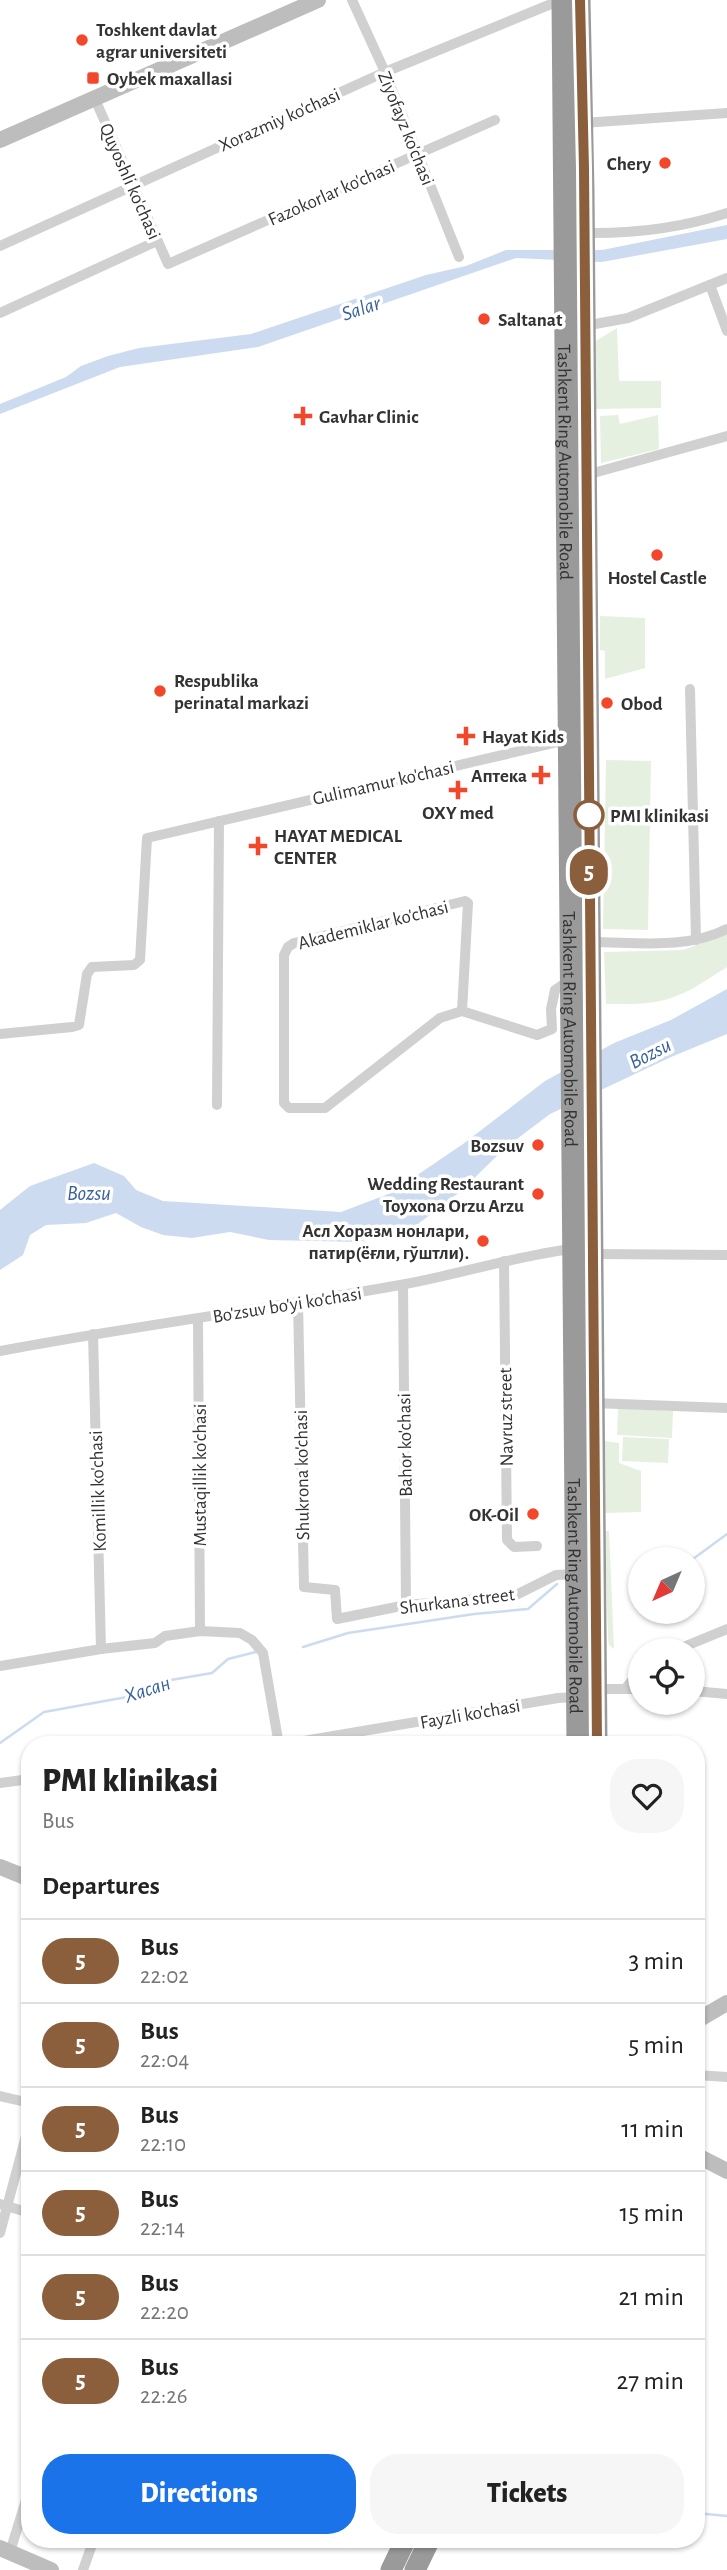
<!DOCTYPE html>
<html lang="en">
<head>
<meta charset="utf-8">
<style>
	:root { --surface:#fff; --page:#f6f6f6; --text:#222; --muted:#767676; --line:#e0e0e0; --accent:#1a73e8 }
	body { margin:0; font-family:"Alegreya Sans",sans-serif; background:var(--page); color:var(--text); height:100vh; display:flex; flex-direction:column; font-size:26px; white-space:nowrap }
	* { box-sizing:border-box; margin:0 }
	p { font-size:23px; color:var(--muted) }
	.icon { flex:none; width:38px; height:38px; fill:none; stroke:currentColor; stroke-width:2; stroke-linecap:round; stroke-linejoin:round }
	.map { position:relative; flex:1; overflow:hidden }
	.panel { position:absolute; left:21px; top:1736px; width:684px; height:812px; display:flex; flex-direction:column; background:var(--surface); border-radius:28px; box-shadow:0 2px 5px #0004 }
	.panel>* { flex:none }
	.badge { padding:0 14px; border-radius:23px; font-size:24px; line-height:46px }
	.needle { width:46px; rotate:224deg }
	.tools { position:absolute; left:628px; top:1547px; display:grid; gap:14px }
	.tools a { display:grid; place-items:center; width:77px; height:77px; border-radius:50%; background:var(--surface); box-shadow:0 2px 5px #0004; font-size:35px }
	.map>.badge { position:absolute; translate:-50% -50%; box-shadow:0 0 0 4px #fff }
	h2 { padding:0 21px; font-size:26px; line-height:63px }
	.round { display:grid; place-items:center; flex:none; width:74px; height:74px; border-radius:28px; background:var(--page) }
	.overview { display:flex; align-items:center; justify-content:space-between; height:119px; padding:0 21px }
	h1 { font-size:33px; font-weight:800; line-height:52px }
	.cta { display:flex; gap:14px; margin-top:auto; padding:14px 21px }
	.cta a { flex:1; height:80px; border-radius:28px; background:var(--accent); color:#fff; font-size:28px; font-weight:800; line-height:80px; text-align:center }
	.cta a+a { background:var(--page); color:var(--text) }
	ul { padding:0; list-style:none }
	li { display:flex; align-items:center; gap:21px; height:84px; padding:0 21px; border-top:2px solid var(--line) }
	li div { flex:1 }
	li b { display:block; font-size:26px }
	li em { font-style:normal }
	li .badge { min-width:77px; font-weight:700; text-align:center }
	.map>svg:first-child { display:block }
	.green { fill:#e6f0e1 }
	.water { fill:#ccdbf0 }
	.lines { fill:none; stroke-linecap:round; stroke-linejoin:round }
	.stream { stroke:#ccdbf0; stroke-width:2.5 }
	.street { stroke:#d0d0d0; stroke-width:10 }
	.secondary { stroke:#bdbdbd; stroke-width:16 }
	.highway { stroke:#9a9a9a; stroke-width:21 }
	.line-casing { stroke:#fff; stroke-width:16 }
	.line { stroke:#8b5e3c; stroke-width:10 }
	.poi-dot { fill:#f3472c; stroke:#fff; stroke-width:2.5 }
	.stop-dot { fill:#fff; stroke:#8b5e3c; stroke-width:3.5 }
	.labels { text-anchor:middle; stroke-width:7; stroke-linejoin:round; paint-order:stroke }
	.poi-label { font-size:19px; font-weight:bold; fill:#333; stroke:#fff; text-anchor:start }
	.street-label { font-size:19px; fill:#333; stroke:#fff }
	.stop-label { font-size:19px; font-weight:bold; fill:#333; stroke:#fff; text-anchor:start }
	.water-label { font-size:21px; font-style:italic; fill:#38619d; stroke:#fff }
</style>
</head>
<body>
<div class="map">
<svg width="727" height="2570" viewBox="0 0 727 2570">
	<rect width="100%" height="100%" fill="#fff"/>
	<g class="green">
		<path d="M 617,328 L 619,381 L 661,381 L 661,408 L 595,409 L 594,342 Z"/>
		<path d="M 618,415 L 620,424 L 658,415 L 659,449 L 601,463 L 600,416 Z"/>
		<path d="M 600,616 L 645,618 L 645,668 L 605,679 L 605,651 L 600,650 Z"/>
		<path d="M 606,760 L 651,761 L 648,930 L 603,929 Z"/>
		<path d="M 727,934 L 727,967 C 709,978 689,993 668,999 C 648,1005 626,1004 606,1004 L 604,952 L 683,950 Z"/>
		<path d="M 618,1408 L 673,1411 L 672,1438 L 617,1435 Z"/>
		<path d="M 623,1437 L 669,1439 L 668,1463 L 622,1461 Z"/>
		<path d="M 605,1441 L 619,1443 L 619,1463 L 641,1471 L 641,1512 L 604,1513 Z"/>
		<path d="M 605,1531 L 609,1531 L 614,1649 L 609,1645 L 608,1638 Z"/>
	</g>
	<g class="water">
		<path d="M 727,225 L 727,239 L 602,262 L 516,258 L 258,347 L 120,367 L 0,414 L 0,404 L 66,377 L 81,366 L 108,356 L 139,348 L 251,334 L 426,275 L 466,266 L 506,250 L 602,250 Z"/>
		<path d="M 727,989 L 727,1034 L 671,1057 L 550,1114 L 505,1148 L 461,1191 L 418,1224 L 359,1242 L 269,1240 L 230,1232 L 192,1238 L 163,1235 L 141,1227 L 116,1213 L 86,1223 L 46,1225 L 30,1235 L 23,1255 L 0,1270 L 0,1210 L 30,1186 L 94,1163 L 124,1176 L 136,1190 L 163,1201 L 341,1212 L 391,1193 L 463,1144 L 545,1081 L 614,1043 L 671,1020 Z"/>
	</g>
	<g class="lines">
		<g class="stream">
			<path d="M 693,1559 L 727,1534"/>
			<path d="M 303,1647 L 348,1633 L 474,1614 L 528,1609 L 557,1584"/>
			<path d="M 0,1743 L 44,1712 L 138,1695 L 165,1681 L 212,1673 L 228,1659 L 256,1652"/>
			<path d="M 696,2513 L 727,2516"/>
		</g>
		<g class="street">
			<path d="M 352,0 L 385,72 L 459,257"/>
			<path d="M 94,97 L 168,264 L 495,120"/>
			<path d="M 583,123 L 727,113"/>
			<path d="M 584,233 C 632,234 681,228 727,213"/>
			<path d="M 0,246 L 385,72 L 551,4 L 562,3"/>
			<path d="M 710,285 L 727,331"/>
			<path d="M 0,313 L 157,241"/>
			<path d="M 584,326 L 628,318 L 727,278"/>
			<path d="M 586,475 L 727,436"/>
			<path d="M 690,689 L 696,940"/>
			<path d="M 590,942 C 635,942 686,950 727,929"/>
			<path d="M 462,1011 L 468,903 L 465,901 L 294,943 L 288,947 L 284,955 L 284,1103 L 289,1108 L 325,1108 L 440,1018 L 462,1011 L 537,1035 L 552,1029 L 551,1009 L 555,990 L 571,979"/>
			<path d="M 0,1034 L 72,1027 L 79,1025 L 87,974 L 92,967 L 134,965 L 140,960 L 147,838 L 571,739"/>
			<path d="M 217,1105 L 219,821"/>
			<path d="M 592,1254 L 727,1255"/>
			<path d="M 504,1261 L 507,1540 L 514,1547 L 537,1546"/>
			<path d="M 403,1285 L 406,1605"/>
			<path d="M 298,1302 L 304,1587 L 335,1590 L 337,1619 L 406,1605 L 514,1596 L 556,1575 L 575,1574"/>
			<path d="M 198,1319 L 200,1631"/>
			<path d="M 93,1334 L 101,1649"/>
			<path d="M 0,1351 C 133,1326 267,1309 400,1285 C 458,1275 514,1256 572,1249"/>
			<path d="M 593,1403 L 727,1408"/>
			<path d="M 676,1650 L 727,1629"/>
			<path d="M 0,1666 L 101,1649 L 155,1643 L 165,1636 L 200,1631 L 240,1633 L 252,1640 L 263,1653 L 279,1745"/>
			<path d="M 596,1689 L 640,1689"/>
			<path d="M 625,1689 L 640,1671"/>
			<path d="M 693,1691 L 727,1694"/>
			<path d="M 280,1745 L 558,1698 L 576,1697"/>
			<path d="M 0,1783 L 30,1779"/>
			<path d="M 696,2075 L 727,2077"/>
			<path d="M 0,2096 L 30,2103"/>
			<path d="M 0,2204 L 30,2213"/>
			<path d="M 0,2233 L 30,2121"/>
			<path d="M 10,2552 L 30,2487"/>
			<path d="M 83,2570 L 94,2539"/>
		</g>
		<g class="secondary">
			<path d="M 0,140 L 318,0"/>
			<path d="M 0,1867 L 30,1879"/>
			<path d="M 696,2021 L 727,2003"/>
			<path d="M 696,2155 L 727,2171"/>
			<path d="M 0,2548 L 51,2570"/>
		</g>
		<g class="highway">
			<path id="s1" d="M 562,0 L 577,1745"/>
			<path d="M 580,0 L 584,191 L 597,1745"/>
			<path d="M 391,2570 L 406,2539"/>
			<path d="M 415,2570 L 430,2539"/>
		</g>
	</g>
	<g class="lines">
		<defs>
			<path id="line" d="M 580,0 L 584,168 L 597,1745"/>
		</defs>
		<use href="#line" class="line-casing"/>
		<use href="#line" class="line"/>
	</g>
	<g class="poi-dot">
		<circle cx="82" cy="40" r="7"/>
		<rect x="86" y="71" width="14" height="14" rx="3.5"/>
		<circle cx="665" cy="163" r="7"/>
		<circle cx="484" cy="319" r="7"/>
		<path d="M299.5 405.5h7v7h7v7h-7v7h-7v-7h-7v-7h7z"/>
		<circle cx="657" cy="555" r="7"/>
		<circle cx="160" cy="691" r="7"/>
		<circle cx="607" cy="703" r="7"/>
		<path d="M462.5 725.5h7v7h7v7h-7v7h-7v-7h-7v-7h7z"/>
		<path d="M537.5 764.5h7v7h7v7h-7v7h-7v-7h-7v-7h7z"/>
		<path d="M454.5 779.5h7v7h7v7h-7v7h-7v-7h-7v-7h7z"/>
		<path d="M254.5 835.5h7v7h7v7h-7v7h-7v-7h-7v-7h7z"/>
		<circle cx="538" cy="1145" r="7"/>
		<circle cx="538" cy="1194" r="7"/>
		<circle cx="483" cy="1241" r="7"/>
		<circle cx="533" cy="1514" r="7"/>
	</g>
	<circle class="stop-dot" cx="589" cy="815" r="14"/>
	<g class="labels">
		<g class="poi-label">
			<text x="96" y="36">Toshkent davlat<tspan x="96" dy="22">agrar universiteti</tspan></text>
			<text x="107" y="85">Oybek maxallasi</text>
			<text x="651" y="170" text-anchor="end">Chery</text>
			<text x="498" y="326">Saltanat</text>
			<text x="319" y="423">Gavhar Clinic</text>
			<text x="657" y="584" text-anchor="middle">Hostel Castle</text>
			<text x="174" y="687">Respublika<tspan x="174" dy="22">perinatal markazi</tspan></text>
			<text x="621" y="710">Obod</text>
			<text x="482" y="743">Hayat Kids</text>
			<text x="527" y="782" text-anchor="end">Аптека</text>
			<text x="458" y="819" text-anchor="middle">OXY med</text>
			<text x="274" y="842">HAYAT MEDICAL<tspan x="274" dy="22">CENTER</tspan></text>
			<text x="524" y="1152" text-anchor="end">Bozsuv</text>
			<text x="524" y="1190" text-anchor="end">Wedding Restaurant<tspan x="524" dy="22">Toyxona Orzu Arzu</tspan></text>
			<text x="469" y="1237" text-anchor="end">Асл Хоразм нонлари,<tspan x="469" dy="22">патир(ёғли, гўштли).</tspan></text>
			<text x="519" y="1521" text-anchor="end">OK-Oil</text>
		</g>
		<g class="street-label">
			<text transform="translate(279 119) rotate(-24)" y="7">Xorazmiy ko'chasi</text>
			<text transform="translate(407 128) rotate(68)" y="7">Ziyofayz ko'chasi</text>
			<text transform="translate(131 181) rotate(66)" y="7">Quyoshli ko'chasi</text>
			<text transform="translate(331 192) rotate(-24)" y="7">Fazokorlar ko'chasi</text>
			<text dy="7" stroke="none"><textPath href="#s1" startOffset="462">Tashkent Ring Automobile Road</textPath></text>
			<text transform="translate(383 782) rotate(-13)" y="7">Gulimamur ko'chasi</text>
			<text transform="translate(373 924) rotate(-14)" y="7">Akademiklar ko'chasi</text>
			<text dy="7" stroke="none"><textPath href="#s1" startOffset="1029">Tashkent Ring Automobile Road</textPath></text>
			<text transform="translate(287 1304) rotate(-9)" y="7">Bo'zsuv bo'yi ko'chasi</text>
			<text transform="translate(505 1417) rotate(-91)" y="7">Navruz street</text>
			<text transform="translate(404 1445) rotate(-91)" y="7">Bahor ko'chasi</text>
			<text transform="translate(199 1475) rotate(-90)" y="7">Mustaqillik ko'chasi</text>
			<text transform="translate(301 1475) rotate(-91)" y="7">Shukrona ko'chasi</text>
			<text transform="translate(97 1491) rotate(-92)" y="7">Komillik ko'chasi</text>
			<text dy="7" stroke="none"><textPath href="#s1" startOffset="1596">Tashkent Ring Automobile Road</textPath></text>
			<text transform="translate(457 1600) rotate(-7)" y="7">Shurkana street</text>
			<text transform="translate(470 1713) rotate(-10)" y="7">Fayzli ko'chasi</text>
		</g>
		<g class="stop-label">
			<text x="610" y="822">PMI klinikasi</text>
		</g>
		<g class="water-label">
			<text transform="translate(361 308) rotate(-19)" y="7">Salar</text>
			<text transform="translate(650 1053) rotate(-27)" y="7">Bozsu</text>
			<text x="89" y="1200">Bozsu</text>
			<text transform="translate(147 1689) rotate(-18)" y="7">Хасан</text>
		</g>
	</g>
</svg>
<div class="tools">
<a><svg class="needle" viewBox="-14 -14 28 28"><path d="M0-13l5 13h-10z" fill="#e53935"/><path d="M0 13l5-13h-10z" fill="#767676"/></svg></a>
<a><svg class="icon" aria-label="locate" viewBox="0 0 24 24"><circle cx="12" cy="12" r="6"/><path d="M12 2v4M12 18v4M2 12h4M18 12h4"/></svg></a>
</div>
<b class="badge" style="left:589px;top:872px;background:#8b5e3c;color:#fff">5</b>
<section class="panel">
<div class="overview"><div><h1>PMI klinikasi</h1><p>Bus</p></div><a class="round"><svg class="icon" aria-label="heart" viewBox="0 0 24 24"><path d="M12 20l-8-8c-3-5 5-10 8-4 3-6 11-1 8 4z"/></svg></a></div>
<h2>Departures</h2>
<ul>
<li><span class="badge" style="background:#8b5e3c;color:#fff">5</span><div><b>Bus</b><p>22:02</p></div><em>3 min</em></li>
<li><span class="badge" style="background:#8b5e3c;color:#fff">5</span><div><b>Bus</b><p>22:04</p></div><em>5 min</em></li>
<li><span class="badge" style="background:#8b5e3c;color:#fff">5</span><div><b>Bus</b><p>22:10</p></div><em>11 min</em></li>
<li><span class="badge" style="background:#8b5e3c;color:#fff">5</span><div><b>Bus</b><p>22:14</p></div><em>15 min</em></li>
<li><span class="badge" style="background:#8b5e3c;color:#fff">5</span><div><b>Bus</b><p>22:20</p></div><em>21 min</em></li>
<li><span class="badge" style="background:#8b5e3c;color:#fff">5</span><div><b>Bus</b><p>22:26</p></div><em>27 min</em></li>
</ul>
<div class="cta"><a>Directions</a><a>Tickets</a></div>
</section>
</div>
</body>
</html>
